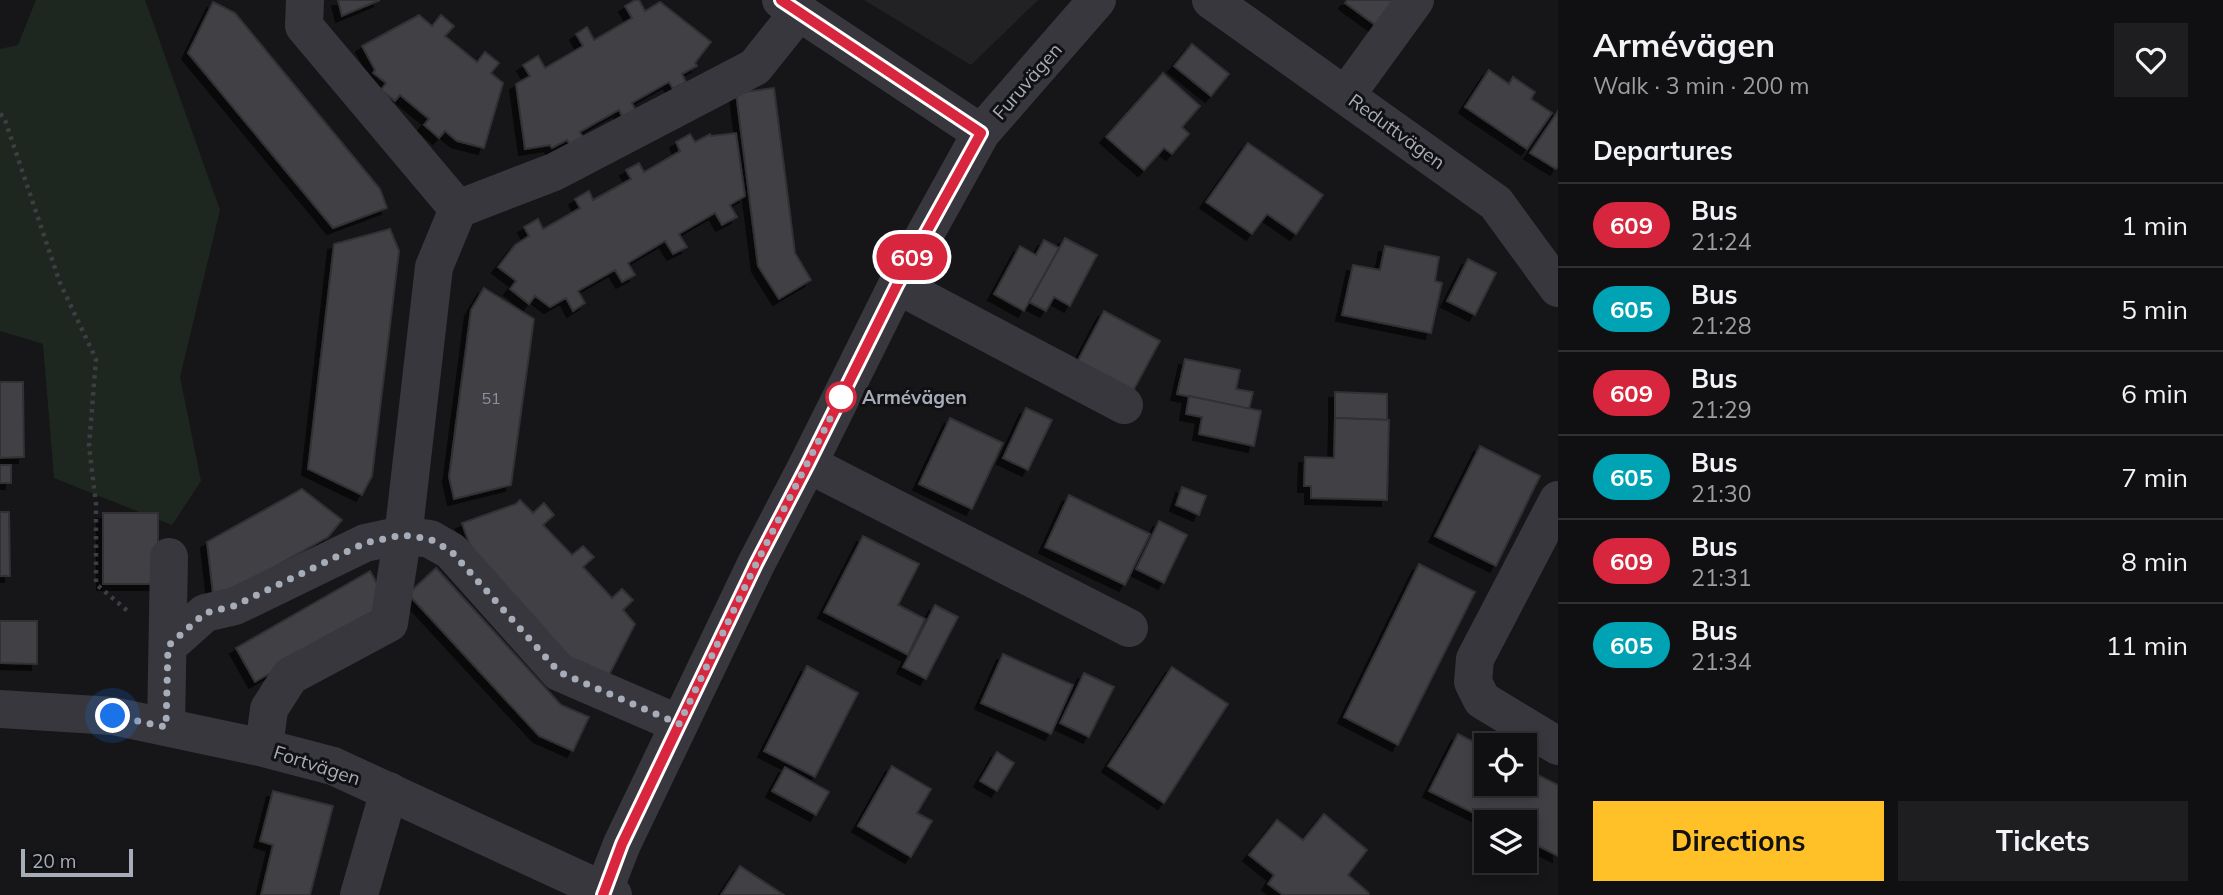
<!DOCTYPE html>
<html lang="en">
<head>
<meta charset="utf-8">
<style>
	:root { --surface:#101012; --page:#1e1e20; --text:#f1f3f6; --muted:#9c9d9f; --line:#303032; --accent:#ffc127 }
	body { margin:0; font-family:Mulish,sans-serif; background:var(--page); color:var(--text); height:100vh; display:flex; flex-direction:column; font-size:26px; white-space:nowrap }
	* { box-sizing:border-box; margin:0 }
	p { font-size:23px; color:var(--muted) }
	.icon { flex:none; width:38px; height:38px; fill:none; stroke:currentColor; stroke-width:2; stroke-linecap:round; stroke-linejoin:round }
	.map { position:relative; flex:1; overflow:hidden }
	.panel { display:flex; flex-direction:column; background:var(--surface); width:665px }
	.panel>* { flex:none }
	.badge { padding:0 14px; border-radius:23px; font-size:24px; line-height:46px }
	.controls { position:absolute; left:1474px; top:733px; display:grid; gap:14px }
	.controls a { display:grid; place-items:center; width:63px; height:63px; border-radius:0px; background:var(--surface); box-shadow:0 4px 10px #0003,0 0 0 2px var(--line); font-size:35px }
	.scale { position:absolute; left:21px; bottom:18px; width:112px; box-sizing:border-box; padding-left:7px; border:4px solid #a7acb9; border-top:0; font-size:19px; line-height:24px; white-space:nowrap; color:#a7acb9; -webkit-text-stroke:5px #111113; paint-order:stroke }
	.you { position:absolute; width:35px; height:35px; margin:-18px; border:5px solid #fff; border-radius:50%; background:#1a73e8; box-shadow:0 0 0 10px #1a73e833 }
	.map>.badge { position:absolute; translate:-50% -50%; box-shadow:0 0 0 4px #fff }
	h2 { padding:0 35px; font-size:26px; line-height:63px }
	.round { display:grid; place-items:center; flex:none; width:74px; height:74px; border-radius:0px; background:var(--page) }
	.overview { display:flex; align-items:center; justify-content:space-between; height:119px; padding:0 35px }
	h1 { font-size:33px; font-weight:700; line-height:52px }
	.primary-button { display:flex; gap:14px; margin-top:auto; padding:14px 35px }
	.primary-button a { flex:1; height:80px; border-radius:0px; background:var(--accent); color:#111; font-size:28px; font-weight:700; line-height:80px; text-align:center }
	.primary-button a+a { background:var(--page); color:var(--text) }
	ul { padding:0; list-style:none }
	li { display:flex; align-items:center; gap:21px; height:84px; padding:0 35px; border-top:2px solid var(--line) }
	li div { flex:1 }
	li b { display:block; font-size:26px }
	li em { font-style:normal }
	li .badge { min-width:77px; font-weight:700; text-align:center }
	main { display:flex; flex:1; min-height:0 }
	.map>svg:first-child { display:block }
	.built { fill:#222225 }
	.green { fill:#1d271f }
	.building { fill:#404145; stroke:#303034; stroke-width:2; filter:url(#shadow) }
	.lines { fill:none; stroke-linecap:round; stroke-linejoin:round }
	.path { stroke:#3c3e45; stroke-width:4.5; stroke-dasharray:3.5 5; stroke-linecap:butt }
	.street { stroke:#37373d; stroke-width:38 }
	.line-casing { stroke:#fff; stroke-width:16 }
	.line { stroke:#d7263d; stroke-width:10 }
	.walk { stroke:#a7acb9; stroke-width:7; stroke-dasharray:0 12.6 }
	.stop-dot { fill:#fff; stroke:#d7263d; stroke-width:3.5 }
	.labels { text-anchor:middle; stroke-width:6; stroke-linejoin:round; paint-order:stroke }
	.number-label { font-size:16px; fill:#8d919c }
	.street-label { font-size:19px; fill:#a7acb9; stroke:#111113 }
	.stop-label { font-size:19px; font-weight:bold; fill:#a7acb9; stroke:#111113; text-anchor:start }
</style>
</head>
<body>
<main>
<div class="map">
<svg width="1558" height="895" viewBox="0 0 1558 895">
	<defs>
		<filter id="shadow"><feDropShadow dx="-6" dy="6" stdDeviation="0" flood-color="#0009"/></filter>
	</defs>
	<rect width="100%" height="100%" fill="#161618"/>
	<path class="built" d="M 864,0 L 1038,0 L 971,65 Z"/>
	<path class="green" d="M 36,0 L 145,0 L 220,210 L 180,377 L 201,481 L 172,525 L 54,478 L 43,344 L 0,331 L 0,49 L 18,45 Z"/>
	<g class="building">
		<path d="M 338,0 L 380,0 L 342,16 Z"/>
		<path d="M 635,0 L 639,0 L 645,11 L 660,2 L 711,42 L 695,63 L 697,66 L 682,74 L 686,82 L 673,89 L 669,82 L 632,103 L 636,111 L 623,118 L 619,110 L 580,132 L 585,141 L 572,148 L 567,140 L 552,148 L 550,145 L 525,149 L 516,84 L 530,76 L 523,65 L 538,56 L 545,68 L 583,46 L 576,34 L 587,27 L 594,40 L 632,18 L 625,6 Z"/>
		<path d="M 1347,0 L 1398,0 L 1378,27 L 1345,3 Z"/>
		<path d="M 213,2 L 235,13 L 380,189 L 387,208 L 333,228 L 188,53 Z"/>
		<path d="M 419,15 L 432,26 L 441,15 L 454,26 L 445,36 L 477,62 L 485,52 L 499,63 L 491,73 L 503,83 L 484,148 L 457,141 L 445,131 L 439,138 L 424,125 L 429,119 L 400,95 L 395,101 L 381,90 L 386,83 L 373,73 L 375,70 L 362,46 Z"/>
		<path d="M 1192,44 L 1229,74 L 1211,96 L 1174,66 Z"/>
		<path d="M 1489,70 L 1509,84 L 1513,77 L 1535,92 L 1531,99 L 1552,113 L 1527,149 L 1465,107 Z"/>
		<path d="M 1163,73 L 1200,106 L 1182,127 L 1189,134 L 1172,154 L 1164,148 L 1144,170 L 1106,137 Z"/>
		<path d="M 774,88 L 795,253 L 811,280 L 779,299 L 758,266 L 736,93 Z"/>
		<path d="M 1558,111 L 1558,166 L 1556,169 L 1530,153 Z"/>
		<path d="M 736,133 L 745,196 L 730,205 L 737,217 L 722,225 L 715,213 L 679,234 L 687,247 L 673,254 L 665,241 L 628,263 L 635,275 L 622,282 L 615,270 L 578,291 L 585,303 L 573,311 L 566,298 L 550,307 L 535,296 L 529,304 L 510,289 L 516,281 L 498,267 L 515,245 L 529,236 L 524,227 L 538,219 L 543,229 L 580,208 L 575,199 L 589,191 L 593,200 L 631,179 L 626,170 L 639,163 L 644,172 L 680,151 L 676,142 L 690,134 L 695,142 L 710,134 L 711,136 Z"/>
		<path d="M 1248,143 L 1323,195 L 1296,234 L 1267,214 L 1252,234 L 1206,202 Z"/>
		<path d="M 390,229 L 399,251 L 372,476 L 362,495 L 308,469 L 334,244 Z"/>
		<path d="M 1065,238 L 1097,255 L 1070,306 L 1054,297 L 1046,311 L 1029,302 Z"/>
		<path d="M 1044,240 L 1059,248 L 1024,311 L 994,294 L 1020,246 L 1036,255 Z"/>
		<path d="M 1385,246 L 1439,257 L 1435,281 L 1442,283 L 1431,333 L 1342,315 L 1353,265 L 1380,270 Z"/>
		<path d="M 1468,259 L 1496,273 L 1475,315 L 1447,301 Z"/>
		<path d="M 484,288 L 534,319 L 511,485 L 454,499 L 449,477 L 471,310 Z"/>
		<path d="M 1104,311 L 1160,341 L 1133,391 L 1077,362 Z"/>
		<path d="M 1185,359 L 1240,370 L 1236,389 L 1253,392 L 1249,409 L 1177,394 Z"/>
		<path d="M 0,382 L 23,382 L 24,457 L 0,458 Z"/>
		<path d="M 1335,392 L 1387,394 L 1387,420 L 1335,418 Z"/>
		<path d="M 1189,396 L 1261,411 L 1254,446 L 1199,434 L 1202,417 L 1186,414 Z"/>
		<path d="M 1026,408 L 1052,420 L 1028,470 L 1003,458 Z"/>
		<path d="M 950,418 L 1003,443 L 972,509 L 919,484 Z"/>
		<path d="M 1335,418 L 1389,420 L 1387,500 L 1311,498 L 1311,486 L 1304,486 L 1305,457 L 1334,458 Z"/>
		<path d="M 1480,446 L 1540,476 L 1496,566 L 1435,536 Z"/>
		<rect x="0" y="465" width="11" height="18"/>
		<path d="M 1182,487 L 1206,496 L 1199,515 L 1176,505 Z"/>
		<path d="M 302,489 L 342,520 L 328,537 L 233,590 L 213,594 L 207,542 Z"/>
		<path d="M 1069,495 L 1150,534 L 1125,585 L 1045,547 Z"/>
		<path d="M 520,500 L 533,513 L 544,503 L 554,515 L 543,525 L 572,555 L 583,546 L 594,557 L 583,567 L 612,598 L 622,589 L 633,600 L 623,610 L 635,624 L 606,681 L 551,654 L 470,546 L 462,523 L 516,504 Z"/>
		<path d="M 0,512 L 9,512 L 10,576 L 0,576 Z"/>
		<rect x="103" y="513" width="55" height="71"/>
		<path d="M 1159,521 L 1187,535 L 1164,583 L 1136,569 Z"/>
		<path d="M 863,536 L 919,564 L 898,605 L 925,619 L 908,655 L 824,612 Z"/>
		<path d="M 1419,564 L 1475,592 L 1398,745 L 1344,717 Z"/>
		<path d="M 436,568 L 561,705 L 589,717 L 573,751 L 539,736 L 408,594 Z"/>
		<path d="M 370,571 L 389,605 L 255,682 L 236,648 Z"/>
		<path d="M 935,605 L 958,617 L 926,679 L 903,667 Z"/>
		<path d="M 0,621 L 37,621 L 37,664 L 0,663 Z"/>
		<path d="M 1003,654 L 1073,685 L 1051,734 L 981,703 Z"/>
		<path d="M 807,666 L 858,693 L 815,777 L 764,751 Z"/>
		<path d="M 1172,667 L 1228,704 L 1164,803 L 1108,766 Z"/>
		<path d="M 1084,673 L 1114,687 L 1089,737 L 1060,723 Z"/>
		<path d="M 1458,734 L 1486,748 L 1486,784 L 1524,784 L 1524,768 L 1558,785 L 1558,856 L 1524,839 L 1524,822 L 1492,822 L 1429,791 Z"/>
		<path d="M 997,752 L 1014,763 L 997,791 L 980,781 Z"/>
		<path d="M 892,766 L 931,789 L 917,813 L 932,821 L 911,857 L 858,826 Z"/>
		<path d="M 785,767 L 829,792 L 816,815 L 772,791 Z"/>
		<path d="M 273,791 L 333,806 L 310,895 L 261,895 L 273,845 L 260,841 Z"/>
		<path d="M 1324,814 L 1367,850 L 1348,875 L 1369,893 L 1368,895 L 1283,895 L 1268,884 L 1274,875 L 1249,855 L 1277,820 L 1303,840 Z"/>
		<path d="M 740,866 L 784,895 L 721,895 Z"/>
	</g>
	<g class="lines">
		<path class="path" d="M 0,114 L 4,117 L 60,283 L 96,359 L 89,446 L 96,504 L 96,584 L 130,613"/>
		<g class="street">
			<path d="M 305,0 L 304,26 L 458,209 L 554,172 L 755,67 L 799,12"/>
			<path d="M 781,0 L 981,133"/>
			<path d="M 1211,0 L 1496,203 L 1558,288"/>
			<path d="M 1346,95 L 1415,0"/>
			<path d="M 897,285 L 1124,405"/>
			<path d="M 808,464 L 1129,628"/>
			<path d="M 1558,500 L 1475,659 L 1473,682 L 1482,700 L 1558,746"/>
			<path d="M 168,646 L 205,613 L 235,606 L 365,543 L 402,535 L 430,539 L 451,551 L 559,672 L 679,724"/>
			<path d="M 0,709 L 113,716 L 264,748 L 333,766 L 613,895"/>
			<path d="M 166,727 L 169,557"/>
			<path d="M 264,748 L 269,709 L 290,676 L 389,623 L 405,520 L 434,267 L 458,209"/>
			<path d="M 359,895 L 389,791"/>
			<path d="M 602,895 L 622,844 L 756,564 L 808,464 L 897,285 L 981,133 L 1097,0"/>
		</g>
	</g>
	<g class="lines">
		<defs>
			<path id="line" d="M 603,895 L 622,844 L 756,564 L 808,464 L 897,285 L 981,133 L 781,0"/>
		</defs>
		<use href="#line" class="line-casing"/>
		<use href="#line" class="line"/>
		<path class="walk" d="M 113,716 L 166,727 L 168,646 L 205,613 L 234,606 L 365,543 L 402,535 L 430,539 L 451,551 L 559,672 L 679,724 L 756,564 L 841,397"/>
	</g>
	<circle class="stop-dot" cx="841" cy="397" r="14"/>
	<g class="labels">
		<g class="number-label">
			<text x="491" y="404">51</text>
		</g>
		<g class="street-label">
			<text transform="translate(1027 81) rotate(-49)" y="7">Furuvägen</text>
			<text transform="translate(1397 131) rotate(36)" y="7">Reduttvägen</text>
			<text transform="translate(317 765) rotate(18)" y="7">Fortvägen</text>
		</g>
		<g class="stop-label">
			<text x="862" y="404">Armévägen</text>
		</g>
	</g>
</svg>
<div class="controls">
<a><svg class="icon" aria-label="locate" viewBox="0 0 24 24"><circle cx="12" cy="12" r="6"/><path d="M12 2v4M12 18v4M2 12h4M18 12h4"/></svg></a>
<a><svg class="icon" aria-label="layers" viewBox="0 0 24 24"><path d="M12 4l9 5-9 5-9-5zM3 14l9 5 9-5"/></svg></a>
</div>
<div class="scale">20 m</div>
<div class="you" style="left:113px;top:716px"></div>
<b class="badge" style="left:912px;top:257px;background:#d7263d;color:#fff">609</b>
</div>
<section class="panel">
<div class="overview"><div><h1>Armévägen</h1><p>Walk · 3 min · 200 m</p></div><a class="round"><svg class="icon" aria-label="heart" viewBox="0 0 24 24"><path d="M12 20l-8-8c-3-5 5-10 8-4 3-6 11-1 8 4z"/></svg></a></div>
<h2>Departures</h2>
<ul>
<li><span class="badge" style="background:#d7263d;color:#fff">609</span><div><b>Bus</b><p>21:24</p></div><em>1 min</em></li>
<li><span class="badge" style="background:#00a3b4;color:#fff">605</span><div><b>Bus</b><p>21:28</p></div><em>5 min</em></li>
<li><span class="badge" style="background:#d7263d;color:#fff">609</span><div><b>Bus</b><p>21:29</p></div><em>6 min</em></li>
<li><span class="badge" style="background:#00a3b4;color:#fff">605</span><div><b>Bus</b><p>21:30</p></div><em>7 min</em></li>
<li><span class="badge" style="background:#d7263d;color:#fff">609</span><div><b>Bus</b><p>21:31</p></div><em>8 min</em></li>
<li><span class="badge" style="background:#00a3b4;color:#fff">605</span><div><b>Bus</b><p>21:34</p></div><em>11 min</em></li>
</ul>
<div class="primary-button"><a>Directions</a><a>Tickets</a></div>
</section>
</main>
</body>
</html>
